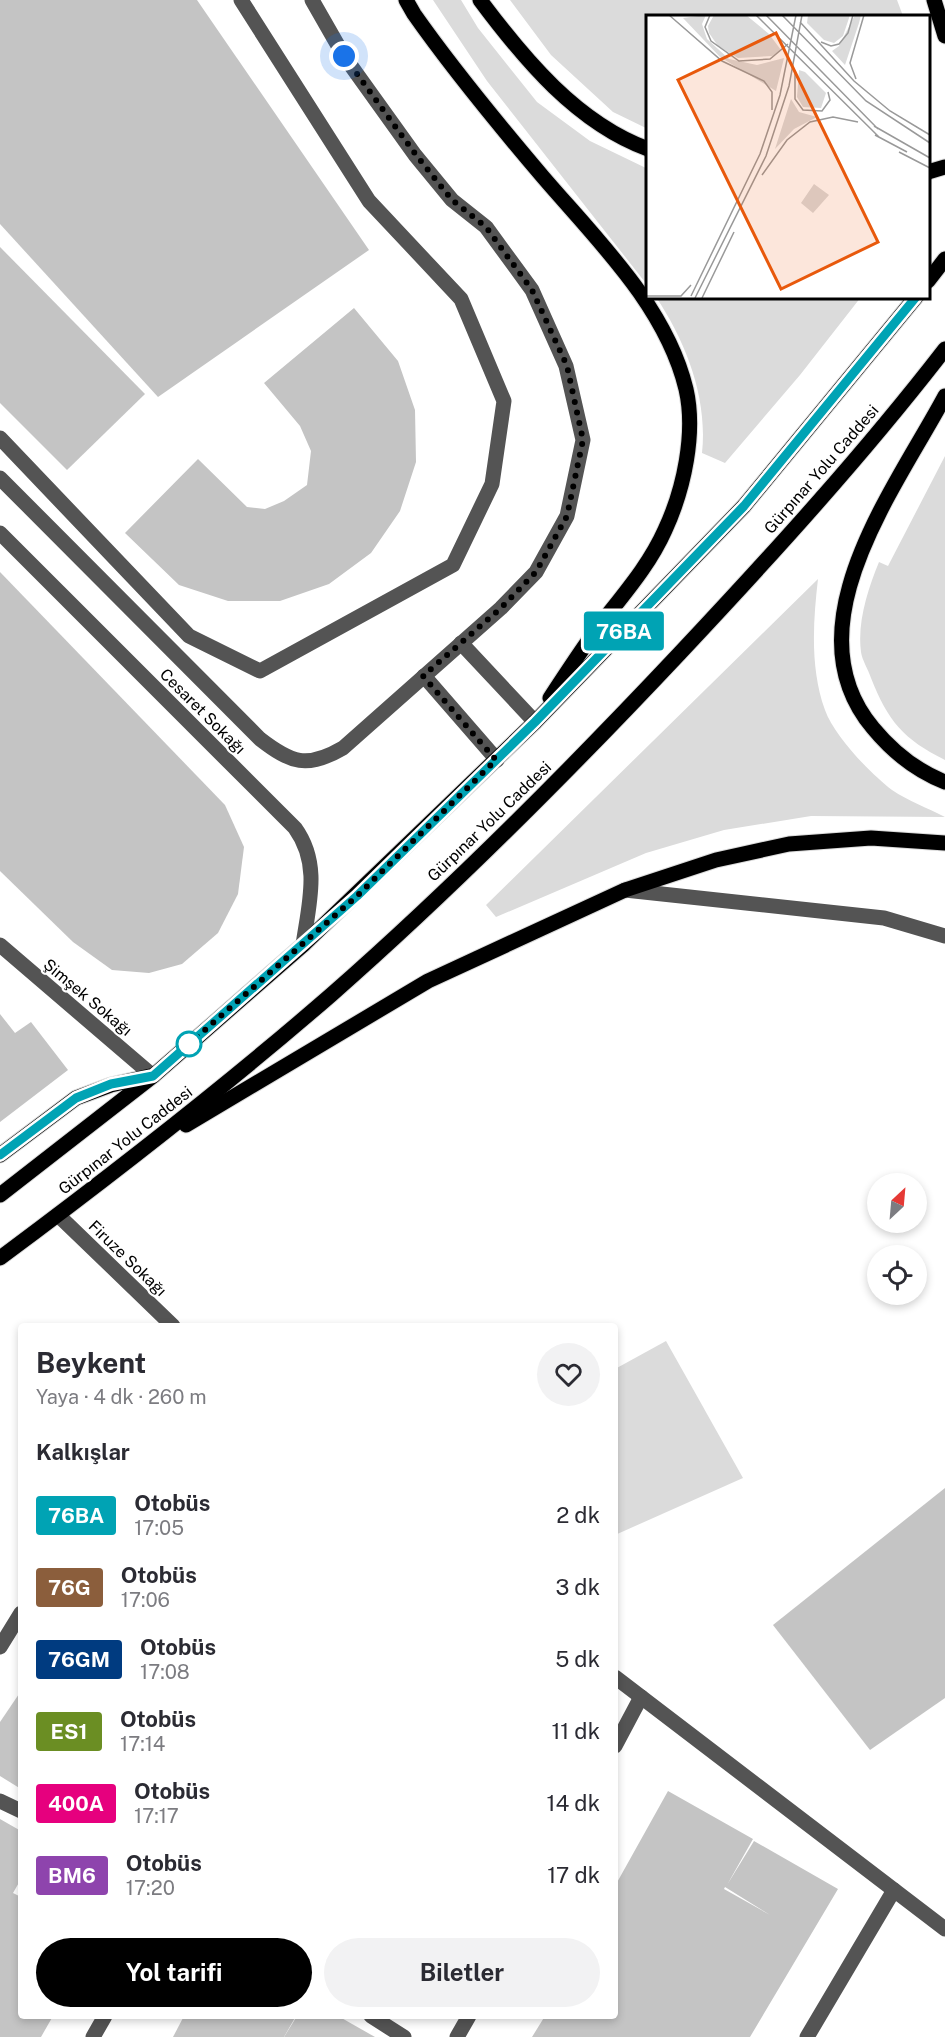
<!DOCTYPE html>
<html lang="tr">
<head>
<meta charset="utf-8">
<style>
	:root { --surface:#fff; --page:#f2f2f3; --text:#2b2b33; --muted:#7c7c81; --accent:#000 }
	body { margin:0; font-family:"Public Sans",sans-serif; background:var(--page); color:var(--text); height:100vh; display:flex; flex-direction:column; font-size:22px; white-space:nowrap }
	* { box-sizing:border-box; margin:0 }
	p { font-size:20px; color:var(--muted) }
	.icon { flex:none; width:33px; height:33px; fill:none; stroke:currentColor; stroke-width:2; stroke-linecap:round; stroke-linejoin:round }
	.map { position:relative; flex:1; overflow:hidden }
	.details { position:absolute; left:18px; top:1323px; width:600px; height:696px; display:flex; flex-direction:column; background:var(--surface); border-radius:6px; box-shadow:0 3px 9px #0003 }
	.details>* { flex:none }
	.badge { padding:0 12px; border-radius:4px; font-size:21px; line-height:39px }
	.needle { width:39px; rotate:26deg }
	.buttons { position:absolute; left:867px; top:1173px; display:grid; gap:12px }
	.buttons a { display:grid; place-items:center; width:60px; height:60px; border-radius:50%; background:var(--surface); box-shadow:0 3px 9px #0003; font-size:30px }
	.you { position:absolute; width:30px; height:30px; margin:-15px; border:4px solid #fff; border-radius:50%; background:#1a73e8; box-shadow:0 0 0 9px #1a73e833 }
	.map>.badge { position:absolute; translate:-50% -50%; box-shadow:0 0 0 3px #fff }
	h2 { padding:0 18px; font-size:22px; line-height:54px }
	.round { display:grid; place-items:center; flex:none; width:63px; height:63px; border-radius:32px; background:var(--page) }
	.head { display:flex; align-items:center; justify-content:space-between; height:102px; padding:0 18px }
	h1 { font-size:28px; font-weight:700; line-height:45px }
	.button { display:flex; gap:12px; margin-top:auto; padding:12px 18px }
	.button a { flex:1; height:69px; border-radius:36px; background:var(--accent); color:#fff; font-size:24px; font-weight:700; line-height:69px; text-align:center }
	.button a+a { background:var(--page); color:var(--text) }
	ul { padding:0; list-style:none }
	li { display:flex; align-items:center; gap:18px; height:72px; padding:0 18px }
	li div { flex:1 }
	li b { display:block; font-size:22px }
	li em { font-style:normal }
	li .badge { min-width:66px; font-weight:700; text-align:center }
	.map>svg:first-child { display:block }
	.green { fill:#dbdbdb }
	.building { fill:#c4c4c4; fill-rule:evenodd }
	.lines { fill:none; stroke-linecap:round; stroke-linejoin:round }
	.major-casing { stroke:#dbdbdb; stroke-width:17 }
	.minor { stroke:#545454; stroke-width:15 }
	.major { stroke:#000; stroke-width:15 }
	.line-casing { stroke:#fff; stroke-width:14 }
	.line { stroke:#00a3b4; stroke-width:9 }
	.walk { stroke:#000; stroke-width:6; stroke-dasharray:0 10.8 }
	.stop-dot { fill:#fff; stroke:#00a3b4; stroke-width:3 }
	.labels { text-anchor:middle; stroke-width:4.5; stroke-linejoin:round; paint-order:stroke }
	.street-label { font-size:16px; fill:#000; stroke:#fff }
	.inset-road { fill:none; stroke:#999; stroke-width:1.5 }
	.view { fill:#e8590c; fill-opacity:0.15; stroke:#e8590c; stroke-width:3 }
	.inset-edge { fill:none; stroke:#000; stroke-width:3 }
</style>
</head>
<body>
<div class="map">
<svg width="945" height="2037" viewBox="0 0 945 2037">
	<rect width="100%" height="100%" fill="#fff"/>
	<g class="green">
		<path d="M 433,0 L 461,0 L 478,28 L 537,102 L 590,141 L 648,169 L 648,286 L 487,81 Z"/>
		<path d="M 510,0 L 897,0 L 903,16 L 648,16 L 648,129 L 613,112 L 551,55 Z"/>
		<path d="M 656,297 L 861,297 L 800,375 L 725,463 L 702,453 C 708,398 686,342 656,297 Z"/>
		<path d="M 945,456 L 945,760 C 903,739 888,721 871,678 C 868,669 862,660 861,652 C 857,622 868,589 879,562 L 888,566 Z"/>
		<path d="M 818,579 C 813,622 810,669 825,710 C 834,736 871,774 892,790 C 908,801 928,808 945,817 L 811,816 L 724,830 L 646,853 L 496,917 L 486,905 Z"/>
		<path d="M 666,1341 L 743,1478 L 615,1535 L 615,1369 Z"/>
	</g>
	<g class="building">
		<path d="M 0,0 L 197,0 L 369,250 L 158,397 L 0,224 Z"/>
		<path d="M 0,247 L 145,394 L 67,470 L 0,403 Z"/>
		<path d="M 354,308 L 398,361 L 415,410 L 416,462 L 400,511 L 371,553 L 329,584 L 280,601 L 228,601 L 179,585 L 125,533 L 198,459 L 247,507 L 265,509 L 284,501 L 307,485 L 311,451 L 300,426 L 264,383 Z"/>
		<path d="M 0,572 L 225,805 L 244,847 L 238,894 L 218,933 L 182,964 L 149,973 L 112,970 L 73,942 L 0,871 Z"/>
		<path d="M 0,1014 L 15,1033 L 31,1022 L 68,1070 L 0,1122 Z"/>
		<path d="M 945,1488 L 945,1698 L 870,1750 L 773,1625 Z"/>
		<path d="M 21,1691 L 21,1789 L 0,1776 L 0,1722 Z"/>
		<path d="M 668,1791 L 753,1839 L 727,1885 L 754,1841 L 838,1889 L 750,2037 L 532,2037 L 545,2016 L 615,2016 L 615,1886 ZM 725,1887 L 770,1915 L 724,1889 Z"/>
		<path d="M 0,1819 L 21,1831 L 21,1879 L 13,1893 L 21,1897 L 21,2016 L 53,2016 L 41,2037 L 0,2037 Z"/>
		<path d="M 184,2016 L 296,2016 L 284,2037 L 173,2037 Z"/>
		<path d="M 297,2016 L 338,2016 L 375,2037 L 284,2037 Z"/>
	</g>
	<g class="lines">
		<defs>
			<g id="major">
				<path d="M 406,0 L 414,14 C 454,71 498,124 543,177 C 597,240 666,306 686,389 C 696,433 684,489 665,530 C 648,568 621,597 596,630 C 580,652 565,675 550,698"/>
				<path d="M 480,0 C 524,59 577,123 648,149"/>
				<path d="M 934,0 L 945,36"/>
				<path d="M 928,172 L 945,167"/>
				<path d="M 928,281 L 945,259"/>
				<path d="M 945,396 C 896,488 788,627 873,728 C 892,751 917,771 945,782"/>
				<path d="M 186,1125 L 428,981 L 625,890 L 716,860 L 789,844 L 871,838 L 945,843"/>
				<path d="M 0,1155 L 76,1098 L 111,1085 L 150,1076"/>
				<path d="M 0,1195 L 153,1076 L 303,945 L 535,722 L 744,506 L 916,297"/>
				<path d="M 0,1258 C 113,1174 225,1087 331,995 C 453,888 569,771 680,653 C 772,555 863,455 945,349"/>
			</g>
		</defs>
		<use href="#major" class="major-casing"/>
		<g class="minor">
			<path d="M 0,438 L 189,636 L 260,671 L 453,565 L 492,484 L 504,401 L 461,299 L 369,201 L 241,0"/>
			<path d="M 0,478 L 260,739 C 291,763 307,769 343,748 L 501,608 L 536,572 L 567,516 L 583,440 L 566,366 L 532,290 L 486,227 L 452,200 L 415,155 L 344,56 L 312,0"/>
			<path d="M 0,533 L 295,828 C 321,864 309,903 303,945"/>
			<path d="M 461,643 L 535,722"/>
			<path d="M 424,676 L 497,760"/>
			<path d="M 625,890 L 884,918 L 945,936"/>
			<path d="M 0,945 L 153,1076"/>
			<path d="M 58,1215 L 173,1326"/>
			<path d="M 0,1647 L 21,1613"/>
			<path d="M 615,1677 L 945,1929"/>
			<path d="M 615,1746 L 641,1697"/>
			<path d="M 0,1801 L 21,1811"/>
			<path d="M 371,2016 L 404,2037"/>
			<path d="M 93,2037 L 105,2016"/>
			<path d="M 457,2037 L 469,2016"/>
			<path d="M 807,2037 L 894,1890"/>
		</g>
		<use href="#major" class="major"/>
	</g>
	<g class="lines">
		<defs>
			<path id="line" d="M 0,1155 L 76,1098 L 111,1084 L 153,1076 L 357,896 L 535,722 L 744,506 L 916,297"/>
		</defs>
		<use href="#line" class="line-casing"/>
		<use href="#line" class="line"/>
		<path class="walk" d="M 189,1044 L 357,896 L 496,760 L 423,676 L 501,608 L 536,572 L 567,516 L 583,440 L 567,366 L 532,290 L 486,227 L 452,200 L 416,155 L 344,56"/>
	</g>
	<circle class="stop-dot" cx="189" cy="1044" r="12"/>
	<g class="labels">
		<g class="street-label">
			<text transform="translate(821 469) rotate(-49)" y="6">Gürpınar Yolu Caddesi</text>
			<text transform="translate(203 711) rotate(45)" y="6">Cesaret Sokağı</text>
			<text transform="translate(489 821) rotate(-44)" y="6">Gürpınar Yolu Caddesi</text>
			<text transform="translate(88 997) rotate(40)" y="6">Şimşek Sokağı</text>
			<text transform="translate(125 1140) rotate(-38)" y="6">Gürpınar Yolu Caddesi</text>
			<text transform="translate(128 1258) rotate(44)" y="6">Firuze Sokağı</text>
		</g>
	</g>
	<g transform="translate(646 15)">
		<rect width="284" height="284" fill="#fff"/>
		<path d="M 60,0 L 56,9 L 61,24 L 83,44 L 111,50 L 138,43 L 130,76 L 74,42 L 37,3 ZM 68,0 L 100,0 L 123,19 L 135,35 L 126,41 L 92,43 L 72,31 L 63,18 L 62,11 ZM 162,0 L 204,0 L 197,21 L 188,28 L 178,25 L 161,8 ZM 209,0 L 215,0 L 213,8 L 199,50 L 186,36 L 193,31 ZM 153,55 L 159,57 L 180,78 L 175,93 L 157,92 L 151,82 ZM 145,84 L 153,97 L 171,102 L 148,114 L 129,134 ZM 168,169 L 183,180 L 167,198 L 155,188 Z" fill="#dbdbdb"/>
		<path class="inset-road" d="M 23,0 L 76,46 L 118,66 L 126,77 L 126,95M 64,0 L 59,12 L 65,26 L 93,46 L 124,44 L 142,29M 110,0 L 233,122M 120,0 L 232,114M 136,0 L 220,86 L 284,128M 154,7 L 208,66 L 244,96 L 284,120M 175,27 L 185,31 L 193,29 L 202,18 L 207,0M 149,58 L 149,84 L 157,95 L 176,96 L 184,85 L 182,77M 210,64 L 204,48 L 218,0M 228,111 L 284,143M 229,120 L 261,137M 253,137 L 284,153M 116,160 L 141,125 L 164,107 L 187,102 L 212,107M 1,281 L 35,281 L 45,270M 45,281 L 114,139 L 134,80 L 150,0M 49,283 L 120,141 L 143,71 L 156,0M 56,283 L 88,217"/>
		<path class="view" d="M 130,18 L 232,227 L 135,274 L 32,65 Z"/>
		<rect width="284" height="284" class="inset-edge"/>
	</g>
</svg>
<div class="buttons">
<a><svg class="needle" viewBox="-14 -14 28 28"><path d="M0-13l5 13h-10z" fill="#e53935"/><path d="M0 13l5-13h-10z" fill="#7c7c81"/></svg></a>
<a><svg class="icon" aria-label="locate" viewBox="0 0 24 24"><circle cx="12" cy="12" r="6"/><path d="M12 2v4M12 18v4M2 12h4M18 12h4"/></svg></a>
</div>
<div class="you" style="left:344px;top:56px"></div>
<b class="badge" style="left:624px;top:631px;background:#00a3b4;color:#fff">76BA</b>
<section class="details">
<div class="head"><div><h1>Beykent</h1><p>Yaya · 4 dk · 260 m</p></div><a class="round"><svg class="icon" aria-label="heart" viewBox="0 0 24 24"><path d="M12 20l-8-8c-3-5 5-10 8-4 3-6 11-1 8 4z"/></svg></a></div>
<h2>Kalkışlar</h2>
<ul>
<li><span class="badge" style="background:#00a3b4;color:#fff">76BA</span><div><b>Otobüs</b><p>17:05</p></div><em>2 dk</em></li>
<li><span class="badge" style="background:#8b5e3c;color:#fff">76G</span><div><b>Otobüs</b><p>17:06</p></div><em>3 dk</em></li>
<li><span class="badge" style="background:#003b80;color:#fff">76GM</span><div><b>Otobüs</b><p>17:08</p></div><em>5 dk</em></li>
<li><span class="badge" style="background:#6b8e23;color:#fff">ES1</span><div><b>Otobüs</b><p>17:14</p></div><em>11 dk</em></li>
<li><span class="badge" style="background:#e6007e;color:#fff">400A</span><div><b>Otobüs</b><p>17:17</p></div><em>14 dk</em></li>
<li><span class="badge" style="background:#8e44ad;color:#fff">BM6</span><div><b>Otobüs</b><p>17:20</p></div><em>17 dk</em></li>
</ul>
<div class="button"><a>Yol tarifi</a><a>Biletler</a></div>
</section>
</div>
</body>
</html>
